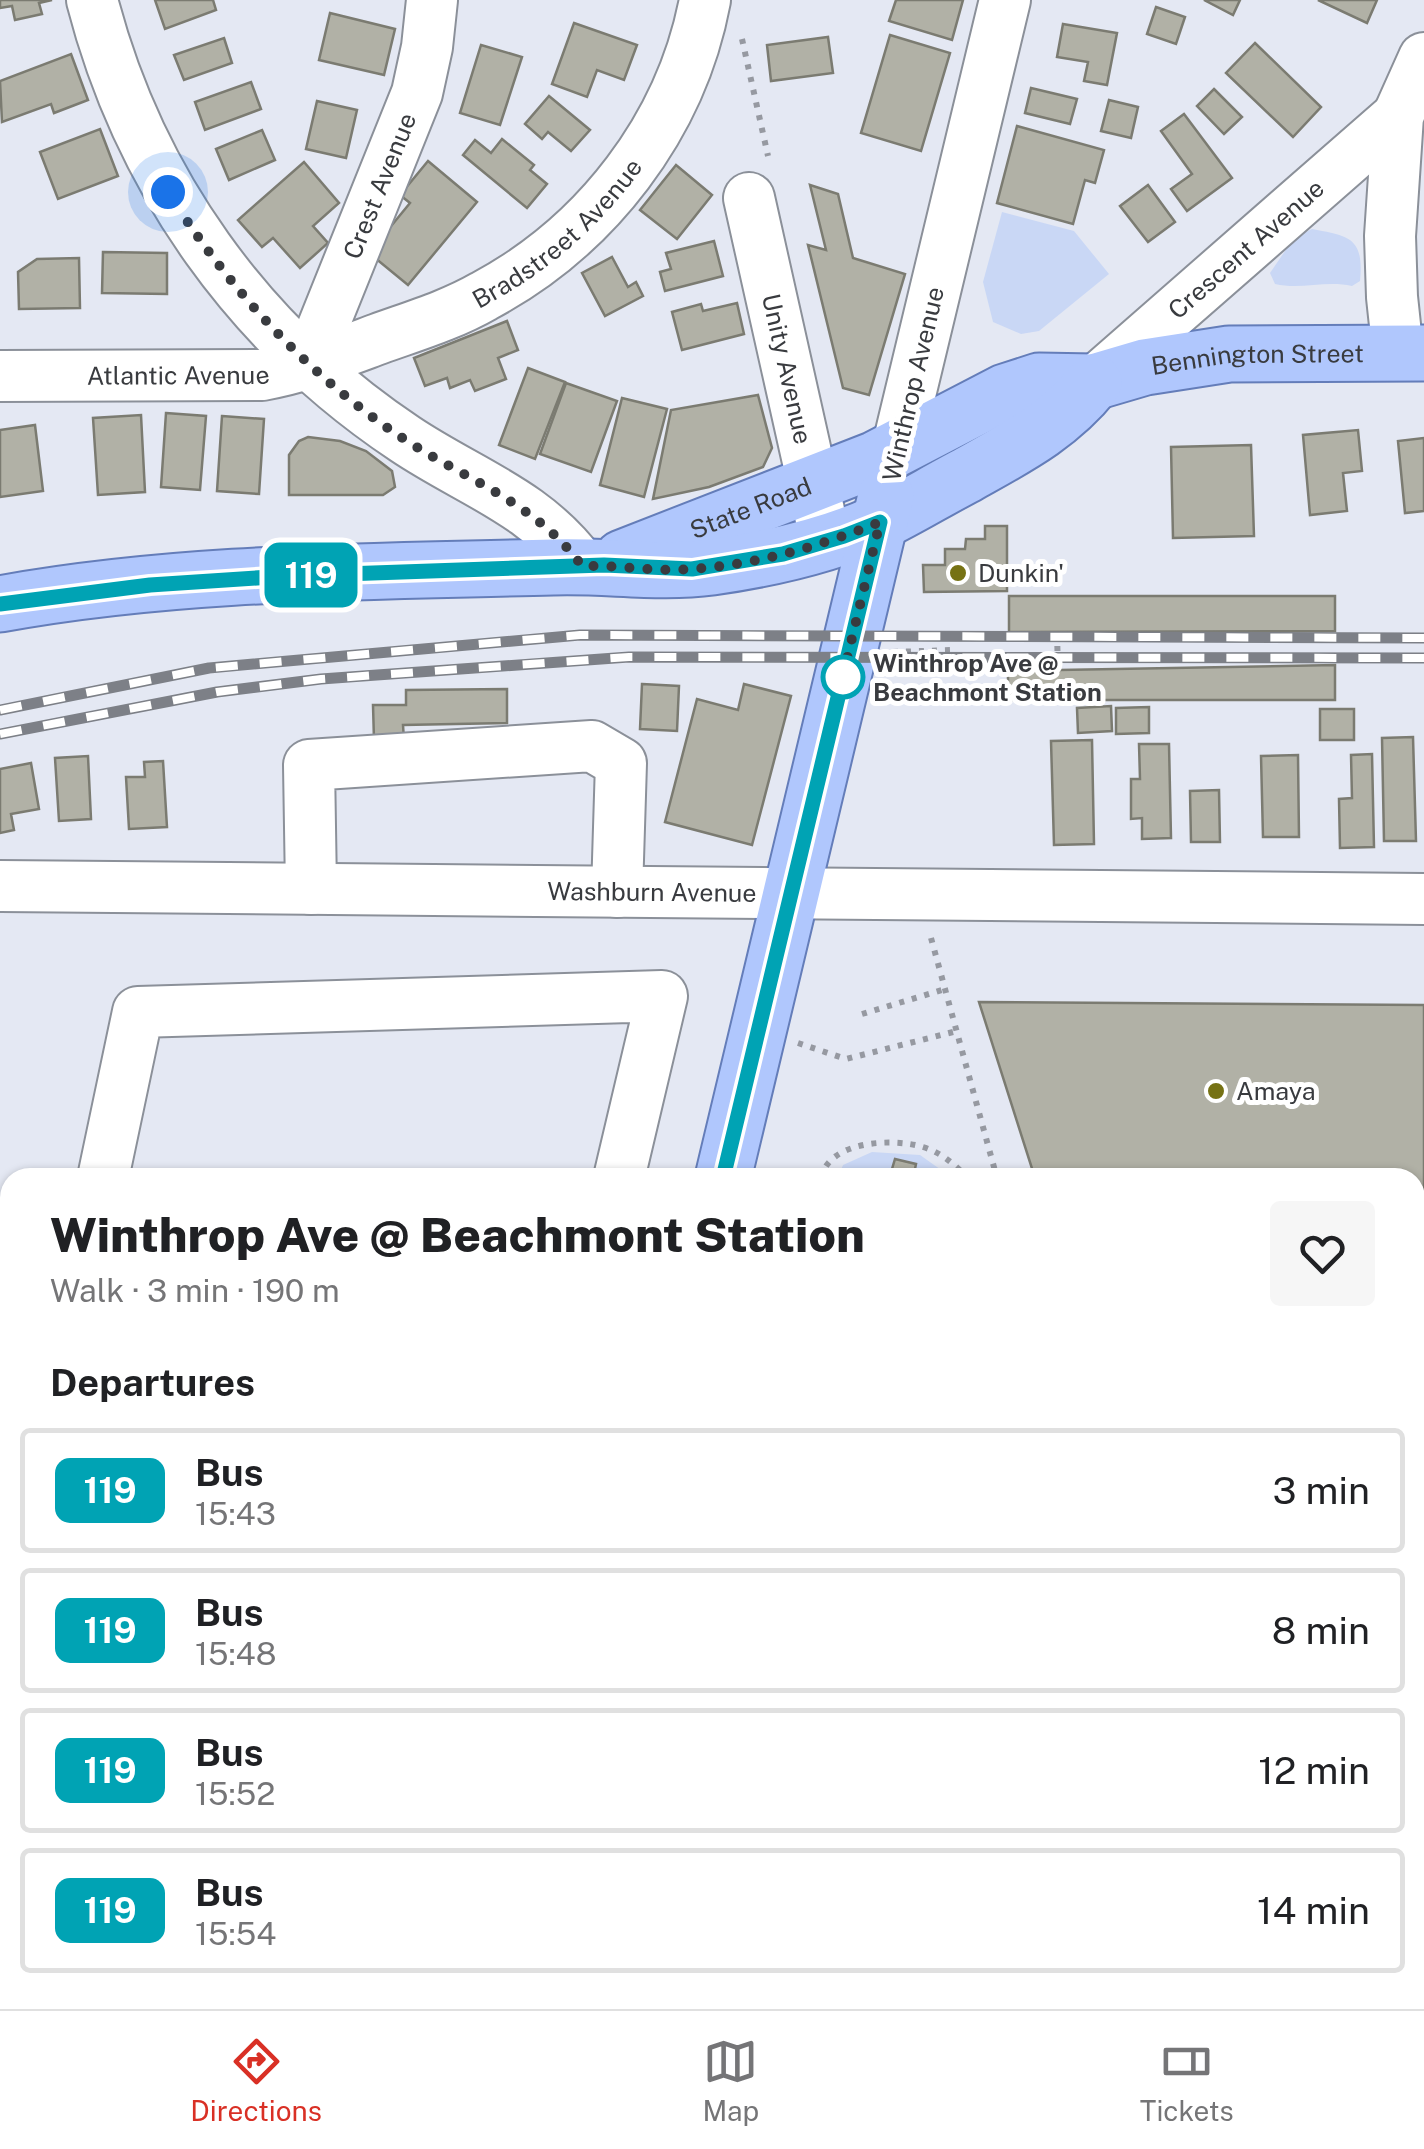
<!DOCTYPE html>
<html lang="en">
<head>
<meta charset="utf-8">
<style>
	:root { --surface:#fff; --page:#f6f6f6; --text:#202124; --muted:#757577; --line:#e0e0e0; --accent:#d93025 }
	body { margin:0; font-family:"Public Sans",sans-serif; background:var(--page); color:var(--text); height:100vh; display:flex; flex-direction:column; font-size:38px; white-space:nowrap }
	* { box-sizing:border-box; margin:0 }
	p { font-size:32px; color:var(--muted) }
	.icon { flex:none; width:55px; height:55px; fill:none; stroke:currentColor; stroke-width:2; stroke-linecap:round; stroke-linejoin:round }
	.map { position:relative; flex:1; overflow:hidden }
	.side { position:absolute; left:0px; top:1168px; width:1425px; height:842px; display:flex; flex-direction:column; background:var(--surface); border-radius:30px 30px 0 0; box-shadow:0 2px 8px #0004 }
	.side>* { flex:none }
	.badge { padding:0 20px; border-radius:15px; font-size:35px; line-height:65px }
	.you { position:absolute; width:50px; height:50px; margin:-25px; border:8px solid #fff; border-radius:50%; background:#1a73e8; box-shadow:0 0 0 15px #1a73e833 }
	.map>.badge { position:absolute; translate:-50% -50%; box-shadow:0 0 0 5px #fff }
	h2 { padding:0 50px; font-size:38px; line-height:90px }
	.round { display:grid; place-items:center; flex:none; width:105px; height:105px; border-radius:10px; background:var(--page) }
	.summary { display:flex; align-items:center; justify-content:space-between; height:170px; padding:0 50px }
	h1 { font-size:48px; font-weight:800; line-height:75px }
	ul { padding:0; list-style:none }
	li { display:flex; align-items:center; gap:30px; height:125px; margin:0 20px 15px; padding:0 30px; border:5px solid var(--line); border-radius:10px }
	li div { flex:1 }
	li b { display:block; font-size:38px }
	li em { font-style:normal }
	li .badge { min-width:110px; font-weight:700; text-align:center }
	.tab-bar { display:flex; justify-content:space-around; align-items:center; height:140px; border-top:2px solid var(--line); background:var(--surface); font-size:28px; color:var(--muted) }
	.tab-bar a { display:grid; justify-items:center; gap:5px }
	.tab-bar .active { color:var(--accent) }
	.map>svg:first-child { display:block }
	.green { fill:#c9d7f5 }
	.building { fill:#b1b1a6; stroke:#7b7b71; stroke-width:2.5 }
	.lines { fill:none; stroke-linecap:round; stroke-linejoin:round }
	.minor-casing { stroke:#8b9099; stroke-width:54 }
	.major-casing { stroke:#647db9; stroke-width:59 }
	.path { stroke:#9699a1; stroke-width:6; stroke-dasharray:5 8; stroke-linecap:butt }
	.minor { stroke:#fff; stroke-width:50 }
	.major { stroke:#b0c7fd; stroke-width:55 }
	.rail-casing { stroke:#7d8087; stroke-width:11 }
	.rail { stroke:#fff; stroke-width:8; stroke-dasharray:22; stroke-linecap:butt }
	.line-casing { stroke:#fff; stroke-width:22 }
	.line { stroke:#00a3b4; stroke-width:15 }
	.walk { stroke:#393b3f; stroke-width:10; stroke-dasharray:0 18 }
	.poi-dot { fill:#767214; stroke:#fff; stroke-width:4 }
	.stop-dot { fill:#fff; stroke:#00a3b4; stroke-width:5 }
	.labels { text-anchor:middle; stroke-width:10; stroke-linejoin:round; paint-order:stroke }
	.street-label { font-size:25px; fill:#393b3f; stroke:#fff }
	.poi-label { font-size:25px; fill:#393b3f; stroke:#fff; text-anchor:start }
	.stop-label { font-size:25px; font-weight:bold; fill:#393b3f; stroke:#fff; text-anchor:start }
</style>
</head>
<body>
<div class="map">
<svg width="1424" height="2009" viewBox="0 0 1424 2009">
	<rect width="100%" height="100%" fill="#e4e8f3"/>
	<g class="green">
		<path d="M 1002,212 L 1074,231 L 1109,274 L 1039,331 L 1021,334 L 993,322 L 983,282 Z"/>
		<path d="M 1312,229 C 1350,236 1364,238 1360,281 L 1352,286 C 1326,280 1301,290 1275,284 L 1270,273 L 1294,238 Z"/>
		<path d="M 872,1152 L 920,1155 L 951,1177 L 838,1178 L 843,1165 Z"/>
	</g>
	<g class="building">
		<path d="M 0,0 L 52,0 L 39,3 L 42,14 L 15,20 L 12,6 L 0,8 Z"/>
		<path d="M 155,0 L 213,0 L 216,10 L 165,29 Z"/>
		<path d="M 896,0 L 963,0 L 952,40 L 889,21 Z"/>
		<path d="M 1204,0 L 1240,0 L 1233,15 Z"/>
		<path d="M 1318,0 L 1377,0 L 1367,23 Z"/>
		<path d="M 1156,7 L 1185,17 L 1176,44 L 1147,34 Z"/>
		<path d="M 330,13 L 395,29 L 384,75 L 319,60 Z"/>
		<path d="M 574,23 L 637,45 L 624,80 L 597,70 L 587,97 L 552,84 Z"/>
		<path d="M 1063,24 L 1117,33 L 1107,85 L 1084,81 L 1088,62 L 1057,57 Z"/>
		<path d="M 890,35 L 950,53 L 921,151 L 861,133 Z"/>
		<path d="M 828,37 L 833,73 L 771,81 L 767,45 Z"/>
		<path d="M 224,38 L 232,63 L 184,80 L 174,55 Z"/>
		<path d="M 1255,43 L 1321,107 L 1293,137 L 1226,73 Z"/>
		<path d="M 481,45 L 522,57 L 500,125 L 460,113 Z"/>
		<path d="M 71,54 L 88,100 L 54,113 L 51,104 L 2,122 L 0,81 Z"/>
		<path d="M 251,82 L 261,109 L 205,130 L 195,102 Z"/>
		<path d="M 1031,88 L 1077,99 L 1070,124 L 1025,113 Z"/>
		<path d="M 1214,89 L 1242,117 L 1224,134 L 1197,106 Z"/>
		<path d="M 549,96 L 590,130 L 571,151 L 548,132 L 542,139 L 525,124 Z"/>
		<path d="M 1109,100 L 1138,107 L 1131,138 L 1101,131 Z"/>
		<path d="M 317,101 L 357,110 L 346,158 L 306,149 Z"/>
		<path d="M 1184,114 L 1232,178 L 1187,211 L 1171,189 L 1192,174 L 1161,131 Z"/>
		<path d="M 1017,126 L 1104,150 L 1095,183 L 1085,180 L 1073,224 L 997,203 Z"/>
		<path d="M 100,129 L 118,176 L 58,199 L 40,152 Z"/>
		<path d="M 262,130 L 275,160 L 229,180 L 216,149 Z"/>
		<path d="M 502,139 L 534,165 L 530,170 L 547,184 L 527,208 L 463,155 L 475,140 L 491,153 Z"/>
		<path d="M 428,161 L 477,202 L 408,285 L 369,253 L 410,203 L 400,195 Z"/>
		<path d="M 304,162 L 339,203 L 313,226 L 328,243 L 300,268 L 273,238 L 262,247 L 238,220 Z"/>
		<path d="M 676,165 L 712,195 L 677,239 L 640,210 Z"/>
		<path d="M 810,185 L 838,194 L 853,258 L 905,274 L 869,395 L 843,388 L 808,245 L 826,250 Z"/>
		<path d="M 1148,185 L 1175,222 L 1148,242 L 1120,206 Z"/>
		<path d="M 714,241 L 723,276 L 665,291 L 660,272 L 671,269 L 666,253 Z"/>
		<path d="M 103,252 L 167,253 L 167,294 L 102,293 Z"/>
		<path d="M 612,257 L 628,287 L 636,282 L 643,296 L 605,316 L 582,273 Z"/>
		<path d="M 79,258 L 80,308 L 19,309 L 18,272 L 37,259 Z"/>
		<path d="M 737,303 L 744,334 L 682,350 L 672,312 L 701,304 L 703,311 Z"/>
		<path d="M 507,321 L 518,350 L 498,358 L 506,379 L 475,391 L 470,380 L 450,388 L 447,378 L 425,386 L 414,358 Z"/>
		<path d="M 528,368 L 565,382 L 535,459 L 499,445 Z"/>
		<path d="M 566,383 L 617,401 L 591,472 L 540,454 Z"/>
		<path d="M 758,395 L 772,448 L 763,467 L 709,487 L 653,499 L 671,410 Z"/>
		<path d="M 622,398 L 667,409 L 644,497 L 600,485 Z"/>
		<path d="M 166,413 L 206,416 L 200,490 L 161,487 Z"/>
		<path d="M 141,415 L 145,492 L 98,495 L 93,418 Z"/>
		<path d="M 222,416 L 264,419 L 259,494 L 217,491 Z"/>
		<path d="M 35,425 L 43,491 L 0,497 L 0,430 Z"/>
		<path d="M 1358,430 L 1362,471 L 1343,473 L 1347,511 L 1310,515 L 1303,435 Z"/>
		<path d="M 308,437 L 340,441 L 366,451 L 392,471 L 395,487 L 383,495 L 289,495 L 289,455 L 299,441 Z"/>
		<path d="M 1424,438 L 1424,511 L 1405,513 L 1398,441 Z"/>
		<path d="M 1251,445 L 1254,536 L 1173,538 L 1171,447 Z"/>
		<path d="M 985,526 L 1007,526 L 1007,591 L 924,592 L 923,565 L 945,565 L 945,549 L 965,549 L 966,539 L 985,539 Z"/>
		<path d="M 1009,596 L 1335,596 L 1335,631 L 1009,632 Z"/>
		<path d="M 1335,665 L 1335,700 L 1008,700 L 1008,671 Z"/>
		<path d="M 642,684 L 679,686 L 677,731 L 640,729 Z"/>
		<path d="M 744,684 L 791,696 L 752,845 L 665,822 L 697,699 L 738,710 Z"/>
		<path d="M 507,689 L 507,723 L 403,725 L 404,740 L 374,740 L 373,705 L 406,705 L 406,690 Z"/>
		<path d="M 1111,706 L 1112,731 L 1078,733 L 1077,708 Z"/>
		<path d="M 1149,707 L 1149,733 L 1116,734 L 1116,708 Z"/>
		<rect x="1320" y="709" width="34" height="31"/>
		<path d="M 1413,737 L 1416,841 L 1384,841 L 1382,738 Z"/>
		<path d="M 1092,740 L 1094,844 L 1054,845 L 1051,741 Z"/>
		<path d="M 1139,744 L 1169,744 L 1171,838 L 1142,839 L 1142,818 L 1131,819 L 1131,779 L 1140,779 Z"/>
		<path d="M 1372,754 L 1374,847 L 1340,848 L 1339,799 L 1352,798 L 1351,755 Z"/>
		<path d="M 1298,755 L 1299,837 L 1263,837 L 1261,756 Z"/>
		<path d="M 88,756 L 91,819 L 59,821 L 55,758 Z"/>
		<path d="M 163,761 L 167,827 L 129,829 L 126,777 L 145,777 L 144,762 Z"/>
		<path d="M 31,763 L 39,809 L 11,814 L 14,830 L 0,833 L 0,769 Z"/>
		<path d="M 1219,790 L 1220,842 L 1191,842 L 1190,791 Z"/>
		<path d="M 979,1002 L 1424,1005 L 1424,1347 L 1415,1347 L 1415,1178 L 1035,1178 Z"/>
		<path d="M 895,1159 L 916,1164 L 914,1174 L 892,1169 Z"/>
		<path d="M 1415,1420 L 1424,1421 L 1422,1899 L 1415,1893 Z"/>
		<path d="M 0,1659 L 10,1684 L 10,1962 L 0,1966 Z"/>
	</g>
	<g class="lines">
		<defs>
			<g id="minor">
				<path d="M 92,0 C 139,182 249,335 405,439 C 469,482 534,501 582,566"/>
				<path id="s1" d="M 749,198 L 826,542"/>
				<path d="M 1398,353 L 1392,297 L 1390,236 L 1398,116 L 1424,58"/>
				<path id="s2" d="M 308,364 L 417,93 L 427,47 L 432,0"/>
				<path id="s3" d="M 0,376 L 262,375 C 302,368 340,353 378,339 C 414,326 451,315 484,296 C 596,236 681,127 705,0"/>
				<path id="s4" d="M 1094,382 L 1398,116"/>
				<path d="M 897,449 L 1005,0"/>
				<path id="s5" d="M 0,886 L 1424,899"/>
				<path d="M 311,889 L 309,765 L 592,746 L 621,763 L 617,892"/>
				<path d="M 103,1178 L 138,1012 L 662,996 L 619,1178"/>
				<path d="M 1415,1379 L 1424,1379"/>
				<path d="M 1415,1985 L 1424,1975"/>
			</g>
			<g id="major">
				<path id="s6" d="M 622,558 L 876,459 L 1005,392 L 1039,381 L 1094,382 L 1145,367 L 1229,354 L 1424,353"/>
				<path d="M 0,604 C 181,571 369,572 553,567 C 605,565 659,574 712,567 C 768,559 828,546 880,522 C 909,508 938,490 967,475 C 1015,448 1059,426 1094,382"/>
				<path d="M 723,1178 L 886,496"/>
				<path d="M 0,1325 L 10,1338"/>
				<path d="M 0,1478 L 10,1493"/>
				<path d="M 248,2000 L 251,2009"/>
				<path d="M 380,2000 L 395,2009"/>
				<path d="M 490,2009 L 506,2000"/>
			</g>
		</defs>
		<use href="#minor" class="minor-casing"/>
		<use href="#major" class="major-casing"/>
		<g class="path">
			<path d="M 742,39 L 768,156"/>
			<path d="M 1057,633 L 1058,671"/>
			<path d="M 893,652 L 951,650"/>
			<path d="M 931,938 L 997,1178"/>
			<path d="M 862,1014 L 945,989"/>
			<path d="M 798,1043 L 846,1059 L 957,1031"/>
			<path d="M 821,1178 C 829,1140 894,1138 923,1147 C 942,1153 954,1164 968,1178"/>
		</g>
		<use href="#minor" class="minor"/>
		<use href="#major" class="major"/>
		<defs>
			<g id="rail">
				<path d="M 0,710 L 209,668 L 580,635 L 1424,638"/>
				<path d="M 0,734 L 217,692 L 321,679 L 629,657 L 1424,658"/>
			</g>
		</defs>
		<use href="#rail" class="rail-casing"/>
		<use href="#rail" class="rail"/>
	</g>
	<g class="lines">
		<defs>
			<path id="line" d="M 0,604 L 150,585 L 286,576 L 604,565 L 692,569 L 783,554 L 844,536 L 880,522 L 723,1178"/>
		</defs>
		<use href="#line" class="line-casing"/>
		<use href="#line" class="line"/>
		<path class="walk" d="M 168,192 C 231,292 311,379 410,443 C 472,482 537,505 582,566 C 619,565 655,572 691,569 C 756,565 821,546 880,522 L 839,692 L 843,677"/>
	</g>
	<g class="poi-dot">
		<circle cx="958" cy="573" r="10"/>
		<circle cx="1216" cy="1091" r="10"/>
	</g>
	<circle class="stop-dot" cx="843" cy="677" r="20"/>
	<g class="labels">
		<g class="street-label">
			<text dy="9" stroke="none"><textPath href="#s2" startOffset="192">Crest Avenue</textPath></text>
			<text dy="9" stroke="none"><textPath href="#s3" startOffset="595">Bradstreet Avenue</textPath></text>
			<text dy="9" stroke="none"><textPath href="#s4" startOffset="202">Crescent Avenue</textPath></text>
			<text dy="9" stroke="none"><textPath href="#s6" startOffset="675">Bennington Street</textPath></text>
			<text dy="9" stroke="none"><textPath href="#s1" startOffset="175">Unity Avenue</textPath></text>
			<text dy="9" stroke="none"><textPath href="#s3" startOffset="178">Atlantic Avenue</textPath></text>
			<text transform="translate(913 384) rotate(-77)" y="9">Winthrop Avenue</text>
			<text dy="9" stroke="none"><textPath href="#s6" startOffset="138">State Road</textPath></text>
			<text dy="9" stroke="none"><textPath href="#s5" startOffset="652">Washburn Avenue</textPath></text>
		</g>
		<g class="poi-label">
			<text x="978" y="582">Dunkin'</text>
			<text x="1236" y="1100">Amaya</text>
		</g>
		<g class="stop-label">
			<text x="873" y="672">Winthrop Ave @<tspan x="873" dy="29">Beachmont Station</tspan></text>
		</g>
	</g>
</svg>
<div class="you" style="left:168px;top:192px"></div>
<b class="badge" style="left:311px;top:575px;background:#00a3b4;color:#fff">119</b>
<section class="side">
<div class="summary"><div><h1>Winthrop Ave @ Beachmont Station</h1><p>Walk · 3 min · 190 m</p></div><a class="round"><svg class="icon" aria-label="heart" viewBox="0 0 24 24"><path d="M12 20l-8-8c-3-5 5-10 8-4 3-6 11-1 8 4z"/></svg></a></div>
<h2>Departures</h2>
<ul>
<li><span class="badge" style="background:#00a3b4;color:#fff">119</span><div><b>Bus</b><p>15:43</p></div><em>3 min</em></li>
<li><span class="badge" style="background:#00a3b4;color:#fff">119</span><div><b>Bus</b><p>15:48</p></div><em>8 min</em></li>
<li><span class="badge" style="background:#00a3b4;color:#fff">119</span><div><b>Bus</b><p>15:52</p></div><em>12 min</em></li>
<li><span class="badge" style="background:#00a3b4;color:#fff">119</span><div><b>Bus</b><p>15:54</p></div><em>14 min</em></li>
</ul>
</section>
</div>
<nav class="tab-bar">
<a class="active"><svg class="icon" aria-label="directions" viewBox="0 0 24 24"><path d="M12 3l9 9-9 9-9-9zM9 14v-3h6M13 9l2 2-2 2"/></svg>Directions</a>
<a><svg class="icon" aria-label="map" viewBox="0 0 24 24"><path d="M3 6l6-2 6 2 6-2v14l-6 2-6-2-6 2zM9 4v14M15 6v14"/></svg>Map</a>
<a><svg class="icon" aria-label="tickets" viewBox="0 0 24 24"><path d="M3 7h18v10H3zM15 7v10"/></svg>Tickets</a>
</nav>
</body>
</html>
